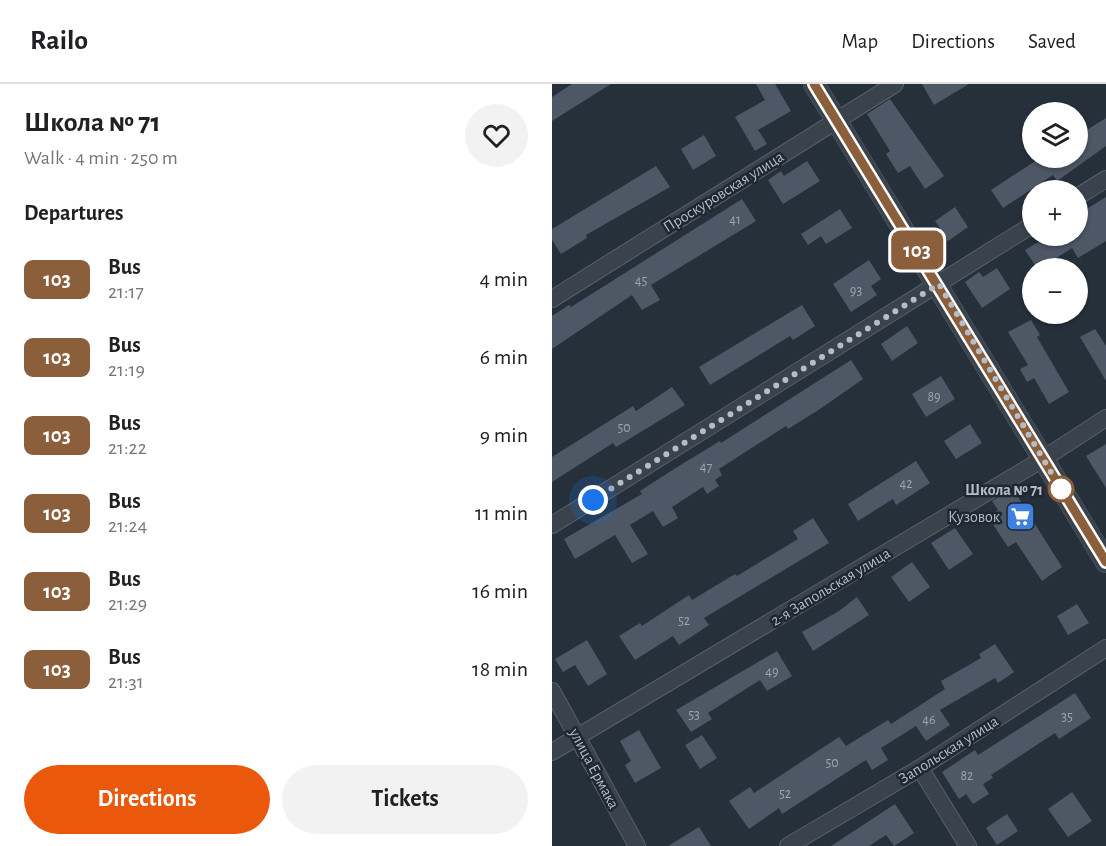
<!DOCTYPE html>
<html lang="en">
<head>
<meta charset="utf-8">
<style>
	:root { --surface:#fff; --page:#f2f2f2; --text:#202124; --muted:#757577; --line:#e0e0e0; --accent:#ea580c }
	body { margin:0; font-family:"Alegreya Sans",sans-serif; background:var(--page); color:var(--text); height:100vh; display:flex; flex-direction:column; font-size:22px; white-space:nowrap }
	* { box-sizing:border-box; margin:0 }
	p { font-size:20px; color:var(--muted) }
	.icon { flex:none; width:33px; height:33px; fill:none; stroke:currentColor; stroke-width:2; stroke-linecap:round; stroke-linejoin:round }
	.map { position:relative; flex:1; overflow:hidden }
	.panel { display:flex; flex-direction:column; background:var(--surface); width:552px }
	.panel>* { flex:none }
	.badge { padding:0 12px; border-radius:9px; font-size:21px; line-height:39px }
	.buttons { position:absolute; left:470px; top:18px; display:grid; gap:12px }
	.buttons a { display:grid; place-items:center; width:66px; height:66px; border-radius:50%; background:var(--surface); box-shadow:0 2px 4px #0004; font-size:30px }
	.you { position:absolute; width:30px; height:30px; margin:-15px; border:4px solid #fff; border-radius:50%; background:#1a73e8; box-shadow:0 0 0 9px #1a73e833 }
	.map>.badge { position:absolute; translate:-50% -50%; box-shadow:0 0 0 3px #fff }
	h2 { padding:0 24px; font-size:22px; line-height:54px }
	.round { display:grid; place-items:center; flex:none; width:63px; height:63px; border-radius:32px; background:var(--page) }
	.summary { display:flex; align-items:center; justify-content:space-between; height:102px; padding:0 24px }
	h1 { font-size:28px; font-weight:700; line-height:45px }
	.action { display:flex; gap:12px; margin-top:auto; padding:12px 24px }
	.action a { flex:1; height:69px; border-radius:36px; background:var(--accent); color:#fff; font-size:24px; font-weight:700; line-height:69px; text-align:center }
	.action a+a { background:var(--page); color:var(--text) }
	ul { padding:0; list-style:none }
	li { display:flex; align-items:center; gap:18px; height:78px; padding:0 24px }
	li div { flex:1 }
	li b { display:block; font-size:22px }
	li em { font-style:normal }
	li .badge { min-width:66px; font-weight:700; text-align:center }
	header { display:flex; align-items:center; gap:36px; box-sizing:border-box; height:84px; padding:0 30px; background:var(--surface); border-bottom:2px solid var(--line) }
	header strong { font-size:28px }
	nav { display:flex; gap:33px; margin-inline-start:auto; font-size:21px }
	main { display:flex; flex:1; min-height:0 }
	.map>svg:first-child { display:block }
	.building { fill:#4d5765 }
	.lines { fill:none; stroke-linecap:round; stroke-linejoin:round }
	.minor-casing { stroke:#58606a; stroke-width:18 }
	.tertiary-casing { stroke:#58606a; stroke-width:22 }
	.minor { stroke:#3a424c; stroke-width:16 }
	.tertiary { stroke:#3a424c; stroke-width:21 }
	.line-casing { stroke:#fff; stroke-width:14 }
	.line { stroke:#8b5e3c; stroke-width:9 }
	.walk { stroke:#b6bdc7; stroke-width:6; stroke-dasharray:0 10.8 }
	.stop-dot { fill:#fff; stroke:#8b5e3c; stroke-width:3 }
	.labels { text-anchor:middle; stroke-width:5; stroke-linejoin:round; paint-order:stroke }
	.number-label { font-size:14px; fill:#9ca4ae }
	.street-label { font-size:16px; fill:#b6bdc7; stroke:#1f2731 }
	.stop-label { font-size:16px; font-weight:bold; fill:#b6bdc7; stroke:#1f2731; text-anchor:end }
	.poi-label { font-size:16px; fill:#b6bdc7; stroke:#1f2731; text-anchor:end }
</style>
</head>
<body>
<header>
<strong>Railo</strong>
<nav><a>Map</a><a>Directions</a><a>Saved</a></nav>
</header>
<main>
<section class="panel">
<div class="summary"><div><h1>Школа № 71</h1><p>Walk · 4 min · 250 m</p></div><a class="round"><svg class="icon" aria-label="heart" viewBox="0 0 24 24"><path d="M12 20l-8-8c-3-5 5-10 8-4 3-6 11-1 8 4z"/></svg></a></div>
<h2>Departures</h2>
<ul>
<li><span class="badge" style="background:#8b5e3c;color:#fff">103</span><div><b>Bus</b><p>21:17</p></div><em>4 min</em></li>
<li><span class="badge" style="background:#8b5e3c;color:#fff">103</span><div><b>Bus</b><p>21:19</p></div><em>6 min</em></li>
<li><span class="badge" style="background:#8b5e3c;color:#fff">103</span><div><b>Bus</b><p>21:22</p></div><em>9 min</em></li>
<li><span class="badge" style="background:#8b5e3c;color:#fff">103</span><div><b>Bus</b><p>21:24</p></div><em>11 min</em></li>
<li><span class="badge" style="background:#8b5e3c;color:#fff">103</span><div><b>Bus</b><p>21:29</p></div><em>16 min</em></li>
<li><span class="badge" style="background:#8b5e3c;color:#fff">103</span><div><b>Bus</b><p>21:31</p></div><em>18 min</em></li>
</ul>
<div class="action"><a>Directions</a><a>Tickets</a></div>
</section>
<div class="map">
<svg width="554" height="762" viewBox="0 0 554 762">
	<rect width="100%" height="100%" fill="#26303b"/>
	<g class="building">
		<path d="M 20,0 L 59,0 L 0,37 L 0,13 Z"/>
		<path d="M 204,0 L 223,0 L 239,27 L 206,46 L 215,60 L 203,67 L 183,33 L 213,16 Z"/>
		<path d="M 370,0 L 417,0 L 382,21 Z"/>
		<path d="M 338,15 L 392,92 L 373,105 L 358,82 L 346,89 L 334,70 L 338,67 L 315,30 Z"/>
		<path d="M 554,34 L 554,62 L 505,97 L 501,91 L 451,124 L 439,106 L 488,74 L 525,74 L 525,52 Z"/>
		<path d="M 152,51 L 164,72 L 141,86 L 129,65 Z"/>
		<path d="M 255,77 L 268,97 L 231,120 L 216,96 L 229,87 L 232,92 Z"/>
		<path d="M 104,82 L 118,103 L 34,151 L 35,154 L 9,170 L 0,156 L 0,145 Z"/>
		<path d="M 554,113 L 554,157 L 526,174 L 520,164 L 498,178 L 502,184 L 485,184 L 473,166 L 496,152 L 525,152 L 525,131 Z"/>
		<path d="M 190,115 L 204,137 L 99,201 L 108,216 L 90,226 L 80,211 L 0,265 L 0,232 L 17,221 L 19,223 Z"/>
		<path d="M 403,123 L 416,143 L 396,157 L 383,137 Z"/>
		<path d="M 288,125 L 300,144 L 274,160 L 269,152 L 256,161 L 249,150 Z"/>
		<path d="M 317,176 L 329,195 L 319,202 L 325,211 L 299,228 L 281,200 Z"/>
		<path d="M 445,184 L 458,205 L 430,224 L 413,198 L 427,188 L 431,193 Z"/>
		<path d="M 250,221 L 263,242 L 241,256 L 238,252 L 158,301 L 147,283 Z"/>
		<path d="M 479,236 L 488,251 L 485,253 L 517,308 L 497,320 L 482,294 L 475,298 L 468,285 L 476,281 L 456,248 Z"/>
		<path d="M 355,242 L 366,259 L 340,277 L 329,260 Z"/>
		<path d="M 543,245 L 554,262 L 554,297 L 528,253 Z"/>
		<path d="M 299,276 L 311,295 L 268,325 L 236,345 L 234,342 L 167,385 L 170,391 L 163,396 L 167,402 L 155,410 L 151,403 L 120,423 L 126,434 L 111,443 L 101,427 L 78,441 L 96,470 L 80,479 L 63,451 L 23,475 L 12,455 L 90,410 L 88,407 L 122,385 L 168,357 L 169,359 Z"/>
		<path d="M 389,292 L 403,315 L 374,333 L 360,310 Z"/>
		<path d="M 120,303 L 133,321 L 64,363 L 61,359 L 0,398 L 0,373 L 81,322 L 84,327 Z"/>
		<path d="M 418,340 L 430,359 L 404,375 L 392,357 Z"/>
		<path d="M 554,360 L 554,404 L 534,372 Z"/>
		<path d="M 364,377 L 378,399 L 344,421 L 341,415 L 306,437 L 296,420 Z"/>
		<path d="M 461,405 L 510,483 L 490,497 L 464,458 L 456,463 L 436,433 L 446,426 L 440,417 Z"/>
		<path d="M 261,434 L 277,459 L 152,534 L 157,541 L 127,561 L 121,552 L 83,576 L 67,552 L 88,539 L 90,542 L 137,511 L 140,516 L 183,490 L 185,492 L 246,455 L 241,447 Z"/>
		<path d="M 403,444 L 421,470 L 397,486 L 379,459 Z"/>
		<path d="M 360,478 L 378,503 L 357,518 L 339,493 Z"/>
		<path d="M 305,513 L 317,531 L 261,567 L 250,548 L 287,527 Z"/>
		<path d="M 525,520 L 537,539 L 516,551 L 505,532 Z"/>
		<path d="M 35,556 L 55,590 L 36,602 L 23,581 L 11,588 L 3,575 Z"/>
		<path d="M 443,560 L 462,588 L 446,599 L 443,594 L 388,626 L 398,641 L 374,657 L 364,642 L 329,664 L 336,676 L 320,686 L 314,676 L 230,730 L 227,724 L 197,745 L 177,717 L 198,703 L 202,709 L 287,653 L 294,662 L 336,636 L 339,640 L 393,605 L 389,597 L 429,574 L 427,570 Z"/>
		<path d="M 225,567 L 240,592 L 215,607 L 208,596 L 156,629 L 160,635 L 139,648 L 124,626 Z"/>
		<path d="M 523,609 L 539,634 L 507,655 L 503,649 L 439,691 L 441,694 L 431,700 L 437,710 L 421,720 L 414,710 L 407,715 L 390,688 L 423,666 L 426,671 Z"/>
		<path d="M 87,646 L 109,684 L 83,699 L 73,681 L 79,677 L 68,657 Z"/>
		<path d="M 150,651 L 165,674 L 148,685 L 133,661 Z"/>
		<path d="M 520,708 L 540,737 L 516,753 L 496,725 Z"/>
		<path d="M 343,720 L 362,749 L 342,762 L 334,751 L 317,762 L 279,762 Z"/>
		<path d="M 455,730 L 466,747 L 445,761 L 434,744 Z"/>
		<path d="M 147,743 L 159,762 L 116,762 Z"/>
	</g>
	<g class="lines">
		<defs>
			<g id="minor">
				<path d="M 525,113 L 554,95"/>
				<path d="M 0,215 L 343,0"/>
				<path d="M 0,441 L 480,141"/>
				<path d="M 0,607 L 85,762"/>
				<path d="M 0,668 L 491,375 L 554,334"/>
				<path d="M 368,684 L 416,762"/>
				<path d="M 236,762 L 368,684 L 554,564"/>
			</g>
			<path id="tertiary" d="M 262,0 L 554,478"/>
		</defs>
		<use href="#minor" class="minor-casing"/>
		<use href="#tertiary" class="tertiary-casing"/>
		<use href="#minor" class="minor"/>
		<use href="#tertiary" class="tertiary"/>
	</g>
	<g class="lines">
		<defs>
			<path id="line" d="M 262,0 L 554,478"/>
		</defs>
		<use href="#line" class="line-casing"/>
		<use href="#line" class="line"/>
		<path class="walk" d="M 41,416 L 387,200 L 509,405"/>
	</g>
	<defs>
		<symbol id="supermarket-square" viewBox="-11 -11 22 22"><rect x="-9" y="-9" width="18" height="18" rx="4" fill="#3f7fe0" stroke="#1f2731"/><path d="M-6-5.5h2.5l.6 2H6L4.5 2H-2.5L-4.4-4H-6ZM-1.5 3.2a1.3 1.3 0 1 0 .1 0ZM3 3.2a1.3 1.3 0 1 0 .1 0Z" fill="#fff"/></symbol>
	</defs>
	<g fill-rule="evenodd">
		<use href="#supermarket-square" x="452" y="416" width="33" height="33"/>
	</g>
	<circle class="stop-dot" cx="509" cy="405" r="12"/>
	<g class="labels">
		<g class="number-label">
			<text x="183" y="140">41</text>
			<text x="89" y="201">45</text>
			<text x="304" y="211">93</text>
			<text x="382" y="317">89</text>
			<text x="72" y="348">50</text>
			<text x="154" y="387">47</text>
			<text x="354" y="404">42</text>
			<text x="132" y="541">52</text>
			<text x="220" y="592">49</text>
			<text x="142" y="635">53</text>
			<text x="515" y="637">35</text>
			<text x="377" y="640">46</text>
			<text x="280" y="683">50</text>
			<text x="415" y="696">82</text>
			<text x="233" y="714">52</text>
		</g>
		<g class="street-label">
			<text transform="translate(171 107) rotate(-32)" y="6">Проскуровская улица</text>
			<text transform="translate(278 502) rotate(-31)" y="6">2-я Запольская улица</text>
			<text transform="translate(396 665) rotate(-32)" y="6">Запольская улица</text>
			<text transform="translate(43 684) rotate(62)" y="6">улица Ермака</text>
		</g>
		<g class="stop-label">
			<text x="491" y="411">Школа № 71</text>
		</g>
		<g class="poi-label">
			<text x="448" y="438">Кузовок</text>
		</g>
	</g>
</svg>
<div class="buttons">
<a><svg class="icon" aria-label="layers" viewBox="0 0 24 24"><path d="M12 4l9 5-9 5-9-5zM3 14l9 5 9-5"/></svg></a>
<a>+</a>
<a>−</a>
</div>
<div class="you" style="left:41px;top:416px"></div>
<b class="badge" style="left:365px;top:166px;background:#8b5e3c;color:#fff">103</b>
</div>
</main>
</body>
</html>
